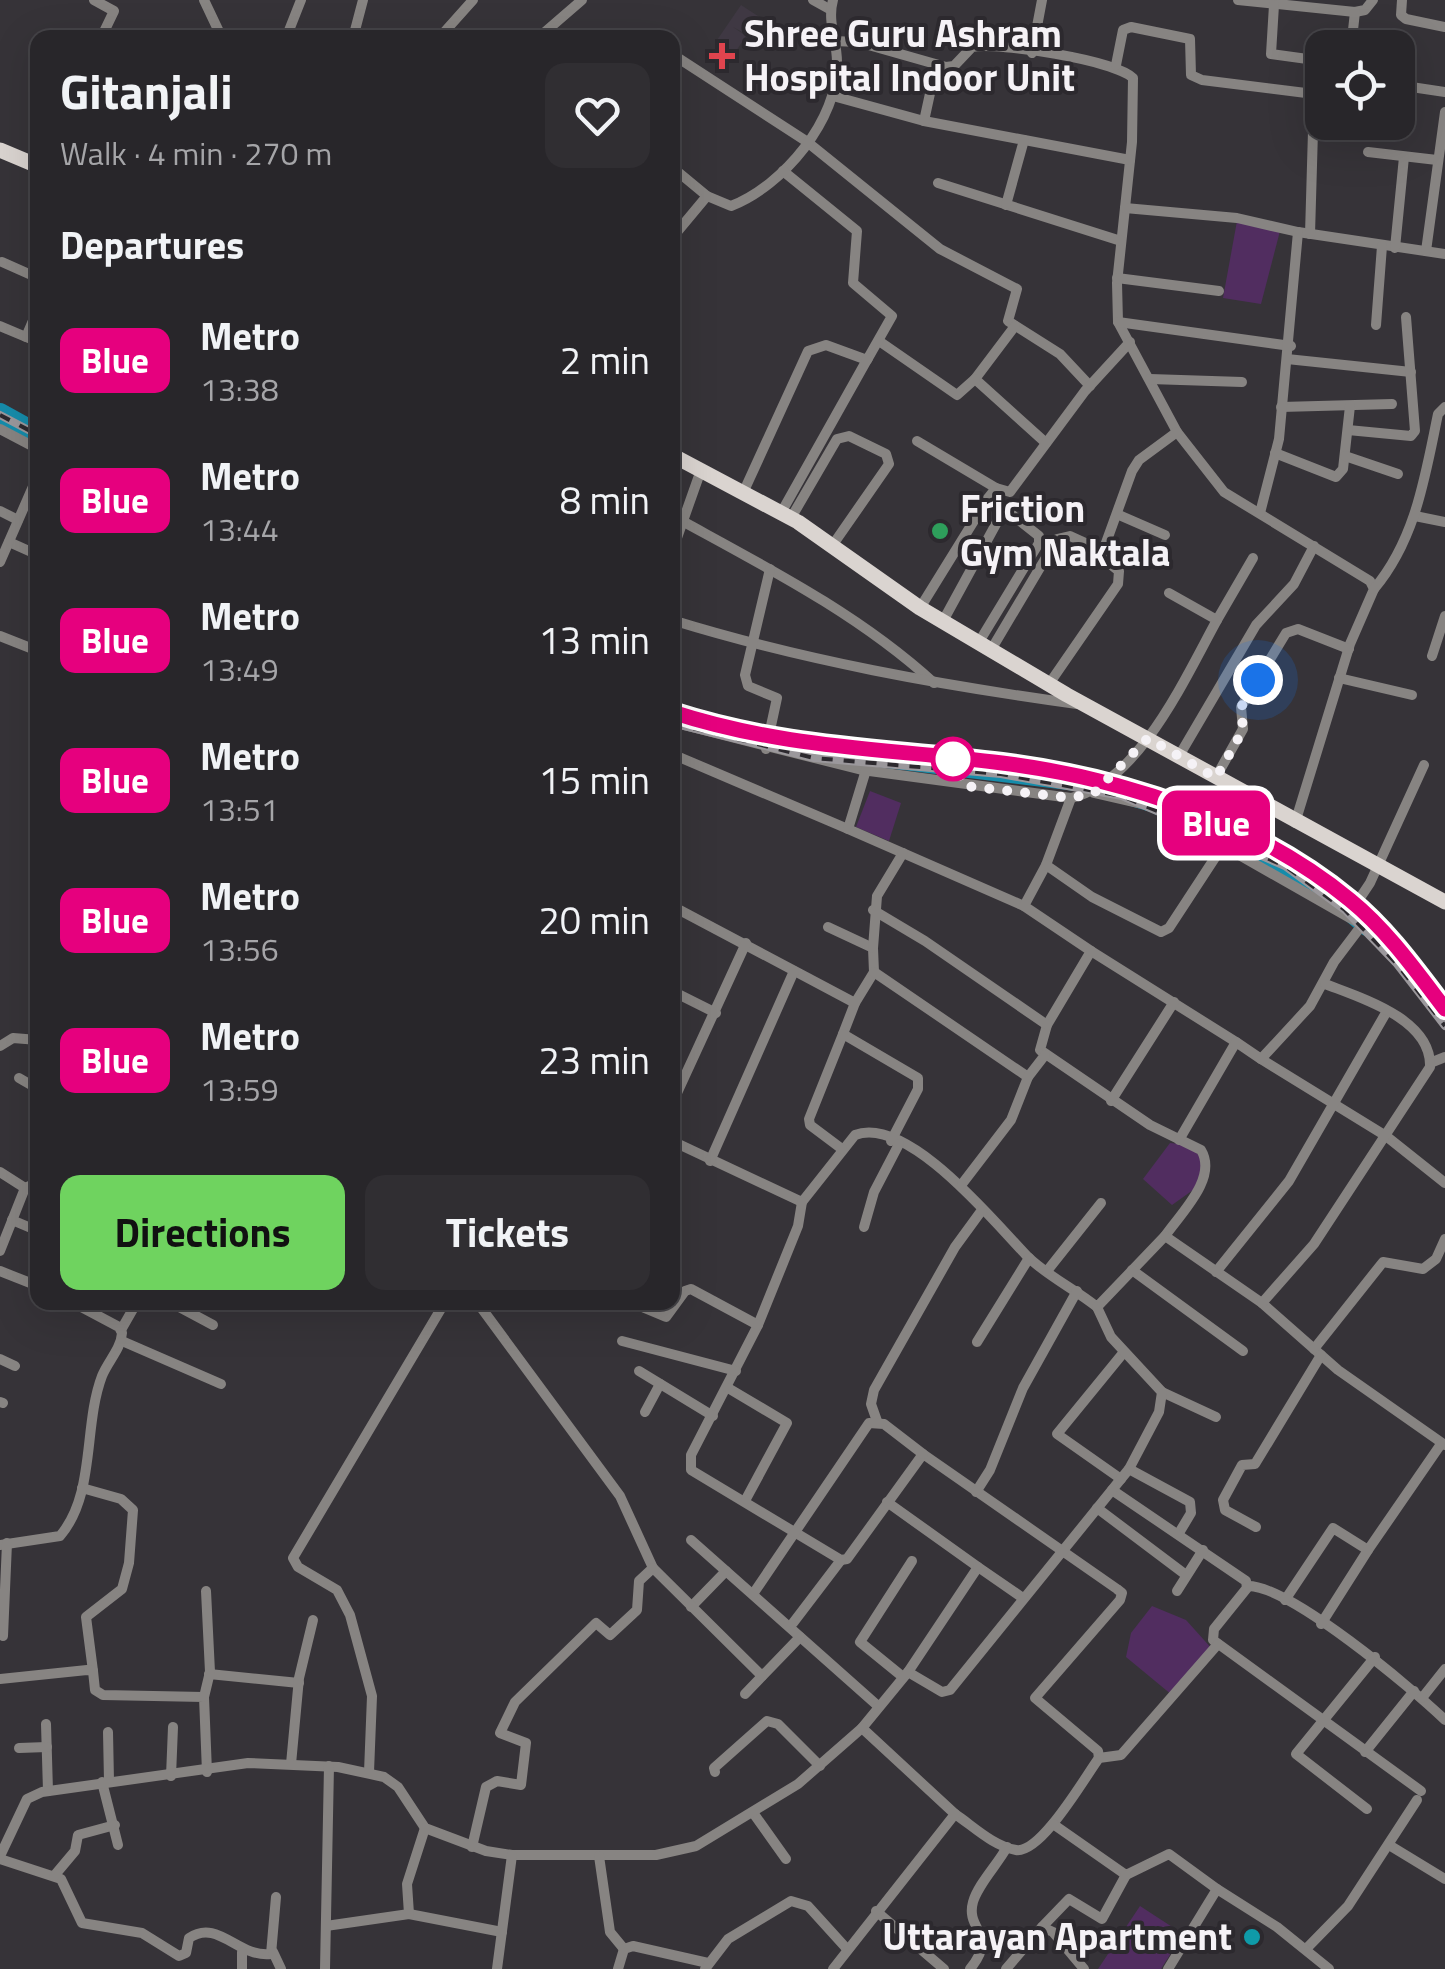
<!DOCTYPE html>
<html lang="en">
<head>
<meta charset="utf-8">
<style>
	:root { --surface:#28262a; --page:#302e32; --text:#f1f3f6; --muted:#a5a5a8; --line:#444347; --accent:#6fd35f }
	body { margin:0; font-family:"Titillium Web",sans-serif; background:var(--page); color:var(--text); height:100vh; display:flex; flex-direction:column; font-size:38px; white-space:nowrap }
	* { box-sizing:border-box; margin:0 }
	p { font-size:32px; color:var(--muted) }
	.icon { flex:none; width:55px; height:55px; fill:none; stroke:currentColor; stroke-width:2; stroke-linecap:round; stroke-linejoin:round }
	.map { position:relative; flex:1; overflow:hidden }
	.drawer { position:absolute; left:30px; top:30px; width:650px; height:1280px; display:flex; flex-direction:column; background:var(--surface); border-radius:20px; box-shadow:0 10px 40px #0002,0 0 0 2px var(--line) }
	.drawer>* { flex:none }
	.badge { padding:0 20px; border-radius:15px; font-size:35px; line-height:65px }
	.fabs { position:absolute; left:1305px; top:30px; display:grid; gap:20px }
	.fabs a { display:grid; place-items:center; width:110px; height:110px; border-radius:20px; background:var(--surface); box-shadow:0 10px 40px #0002,0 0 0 2px var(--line); font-size:50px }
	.you { position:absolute; width:50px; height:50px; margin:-25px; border:8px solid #fff; border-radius:50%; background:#1a73e8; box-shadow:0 0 0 15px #1a73e833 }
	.map>.badge { position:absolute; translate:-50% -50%; box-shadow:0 0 0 5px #fff }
	h2 { padding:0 30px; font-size:38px; line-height:90px }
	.round { display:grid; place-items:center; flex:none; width:105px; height:105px; border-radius:20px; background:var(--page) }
	.overview { display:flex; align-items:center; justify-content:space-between; height:170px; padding:0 30px }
	h1 { font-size:48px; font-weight:700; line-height:75px }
	.cta { display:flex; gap:20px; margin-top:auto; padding:20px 30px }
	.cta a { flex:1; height:115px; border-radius:20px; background:var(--accent); color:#111; font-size:40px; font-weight:700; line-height:115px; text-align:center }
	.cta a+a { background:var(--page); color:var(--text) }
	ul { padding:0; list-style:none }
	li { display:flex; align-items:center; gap:30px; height:140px; padding:0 30px }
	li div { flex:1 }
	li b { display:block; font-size:38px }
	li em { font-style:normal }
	li .badge { min-width:110px; font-weight:700; text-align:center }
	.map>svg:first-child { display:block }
	.built { fill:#3f3843 }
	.green { fill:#512d60 }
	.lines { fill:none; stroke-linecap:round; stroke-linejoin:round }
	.river { stroke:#168caa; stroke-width:20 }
	.minor { stroke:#878482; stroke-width:10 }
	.primary { stroke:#dad4d0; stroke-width:15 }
	.rail-casing { stroke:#9b989c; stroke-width:8 }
	.rail { stroke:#2c292e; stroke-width:4; stroke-dasharray:11; stroke-linecap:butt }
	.line-casing { stroke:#fff; stroke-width:22 }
	.line { stroke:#e6007e; stroke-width:15 }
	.walk { stroke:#f5f2f6; stroke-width:10; stroke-dasharray:0 18 }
	.health-dot { fill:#e0444e; stroke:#2c292e; stroke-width:4 }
	.leisure-dot { fill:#2e9e5b; stroke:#2c292e; stroke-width:4 }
	.stop-dot { fill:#fff; stroke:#e6007e; stroke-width:5 }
	.culture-dot { fill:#0f9aa8; stroke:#2c292e; stroke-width:4 }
	.labels { text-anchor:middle; stroke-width:8; stroke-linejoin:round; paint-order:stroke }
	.poi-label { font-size:38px; font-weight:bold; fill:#f5f2f6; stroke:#2c292e; text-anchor:start }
</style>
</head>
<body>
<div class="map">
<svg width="1445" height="1969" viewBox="0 0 1445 1969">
	<rect width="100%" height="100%" fill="#363338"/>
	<path class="built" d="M 741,5 L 761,18 L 750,36 L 733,27 L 746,36 L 734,54 L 715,43 Z"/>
	<g class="green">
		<path d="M 1237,221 L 1280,231 L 1261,304 L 1223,298 Z"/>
		<path d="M 870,791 L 901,803 L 889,841 L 856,827 Z"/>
		<path d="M 1170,1143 L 1190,1145 L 1208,1166 L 1193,1190 L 1172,1205 L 1143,1179 Z"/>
		<path d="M 1152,1606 L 1186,1620 L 1213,1650 L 1172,1695 L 1126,1657 L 1131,1633 Z"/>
		<path d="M 1140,1906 L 1183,1934 L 1161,1969 L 1098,1969 Z"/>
	</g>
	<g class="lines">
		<g class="river">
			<path d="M 0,413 L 38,434"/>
			<path d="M 672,716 L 813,749 L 1085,782 L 1155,803 L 1288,869 L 1336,899 L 1367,926"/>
		</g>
		<g class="minor">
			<path d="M 94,0 L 114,11 L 101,38"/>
			<path d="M 204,0 L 222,38"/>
			<path d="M 813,0 L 831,10"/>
			<path d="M 1238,0 L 1355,12 L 1365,10 L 1373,0"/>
			<path d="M 1402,0 L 1401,15 L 1406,19 L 1445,27"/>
			<path d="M 1274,5 L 1271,54 L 1322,61"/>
			<path d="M 286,38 L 301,0"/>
			<path d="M 353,38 L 363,0"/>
			<path d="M 439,38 L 473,0"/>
			<path d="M 538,38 L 582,0"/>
			<path d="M 834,41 L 858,42 L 946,67 L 954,66 L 972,47 C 998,42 1115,60 1133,78 L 1132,142 L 1117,283 L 1118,322 L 1177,432 L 1224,492 L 1370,581 L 1374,589 L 1350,644 L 1295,823"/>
			<path d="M 1351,48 L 1355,12"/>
			<path d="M 1032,53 L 1042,0"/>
			<path d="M 672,54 L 806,141 L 940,249 L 1017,289 L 1008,321 L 1060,354 L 1090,386"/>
			<path d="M 1116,65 L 1123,30 L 1131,27 L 1190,39 L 1191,75 L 1202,80 L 1322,95"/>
			<path d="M 1398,85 L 1445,92"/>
			<path d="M 833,96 L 924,121 L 1130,160"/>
			<path d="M 924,121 L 936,66"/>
			<path d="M 1368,152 L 1437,160"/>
			<path d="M 672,167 L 707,196"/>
			<path d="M 938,183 L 1121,241"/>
			<path d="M 1006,205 L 1024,140"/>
			<path d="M 1125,208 L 1237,218 L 1298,232 L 1445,254"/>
			<path d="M 1310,234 L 1313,131"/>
			<path d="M 672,238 L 707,196 L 731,206 C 783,186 839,119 837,62 C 837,40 827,22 833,0"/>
			<path d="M 1395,248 L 1404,157"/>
			<path d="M 1426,251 L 1445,112"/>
			<path d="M 2,262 L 38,278"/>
			<path d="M 1117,278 L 1219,291"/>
			<path d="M 38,309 L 26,337 L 38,342"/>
			<path d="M 1118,322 L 1291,346"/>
			<path d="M 1376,325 L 1382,246"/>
			<path d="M 0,326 L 26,337"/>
			<path d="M 1015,326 L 975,379 L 1046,443"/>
			<path d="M 879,341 L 957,395 L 975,379"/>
			<path d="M 1287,359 L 1411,372"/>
			<path d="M 1150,379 L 1242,382"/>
			<path d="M 1281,407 L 1392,404"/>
			<path d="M 0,429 L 38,449"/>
			<path d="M 1348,430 L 1411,436 L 1415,431 L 1406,317"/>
			<path d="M 917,441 L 996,488"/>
			<path d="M 1275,453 L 1336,477 L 1343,469 L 1350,406"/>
			<path d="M 1345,456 L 1398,474"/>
			<path d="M 743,493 L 808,351 L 826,345 L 867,360 L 892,316 L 853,283 L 857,231 L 783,171"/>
			<path d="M 0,511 L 18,520"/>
			<path d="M 781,513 L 868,358"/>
			<path d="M 1260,513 L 1279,439 L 1298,232"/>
			<path d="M 1119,515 L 1165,535"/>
			<path d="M 1415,516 L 1445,522"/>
			<path d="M 791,518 L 837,439 L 849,436 L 886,454 L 889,464 L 832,546"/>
			<path d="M 684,522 C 770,569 861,616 934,683"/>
			<path d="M 9,542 L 38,555"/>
			<path d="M 672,552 L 701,470"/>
			<path d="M 0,562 L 38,475"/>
			<path d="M 1374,589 C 1416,539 1425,476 1438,414 L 1445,407"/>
			<path d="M 920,608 L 988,498 L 996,488 L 1010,492 L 1085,391 L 1130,342"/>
			<path d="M 672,620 C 805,661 940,685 1077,704"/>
			<path d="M 1217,620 L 1253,558"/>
			<path d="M 943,621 L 1002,513 L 1010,513 L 1039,536 L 1039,543 L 979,642"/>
			<path d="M 0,636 L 38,651"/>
			<path d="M 991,650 L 1057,539 L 1070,536 L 1103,551"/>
			<path d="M 1432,656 L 1445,616"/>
			<path d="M 1339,678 L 1412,695"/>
			<path d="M 1049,684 L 1118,584 L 1119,571 L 1104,559 L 1103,551 L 1132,471 L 1139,460 L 1177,432"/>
			<path d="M 672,722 L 862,770 L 1071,798 C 1139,782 1185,678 1217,620 L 1169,593"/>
			<path d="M 766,749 L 777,698 L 748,686 L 745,675 L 770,569"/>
			<path d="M 672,754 L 848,829"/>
			<path d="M 1179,756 L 1256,625 L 1294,584 L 1314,546"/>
			<path d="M 866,770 L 848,829 L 1024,906"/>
			<path d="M 1216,777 L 1243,729 L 1241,707 L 1286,633 L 1298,629 L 1349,649"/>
			<path d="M 1094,793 L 1155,807 L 1362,925 L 1408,971 L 1445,1021"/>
			<path d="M 1071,798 L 1046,865 L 1024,906 L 1091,951 L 1047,1025 L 1040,1050 L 1150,1125 L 1201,1150 C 1218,1178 1181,1213 1165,1236 L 1262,1303 L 1338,1370 L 1445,1445"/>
			<path d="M 1046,865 L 1092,897 L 1161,932 L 1169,928 L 1224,844"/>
			<path d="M 672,906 L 855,1003 L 874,972 L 873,948 L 828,927"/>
			<path d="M 873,910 L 925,941 L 1047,1025"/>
			<path d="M 1348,916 L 1370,883 L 1424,765"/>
			<path d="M 873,948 L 877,896 L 903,853"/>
			<path d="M 1091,951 L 1236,1042"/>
			<path d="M 874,972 L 1028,1077"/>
			<path d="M 672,991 L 716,1013"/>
			<path d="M 843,1034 L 855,1003"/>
			<path d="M 0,1046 L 13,1038 L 38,1040"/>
			<path d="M 1261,1059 L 1386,1136 L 1445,1183"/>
			<path d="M 1430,1063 L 1445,1057"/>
			<path d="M 19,1078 L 38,1089"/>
			<path d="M 1111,1101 L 1174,1002"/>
			<path d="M 672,1104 L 746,943"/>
			<path d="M 1179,1140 L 1236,1042 L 1261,1059 L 1310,1006 L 1334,962 L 1362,925"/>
			<path d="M 672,1141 L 802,1202 L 855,1135 C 908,1115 995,1223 1027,1256 C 1047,1276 1075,1289 1097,1307 L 1165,1236"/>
			<path d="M 842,1149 L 810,1125 L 809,1119 L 843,1034 L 918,1078 L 918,1089 L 891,1141"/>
			<path d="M 710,1161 L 794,971"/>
			<path d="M 0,1172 L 25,1188"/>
			<path d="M 962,1184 L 1011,1120 L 1028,1077 L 1045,1055"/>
			<path d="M 802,1202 L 798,1226 L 758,1325 L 691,1455 L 691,1470 L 841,1560 L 847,1559 L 923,1454 L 1117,1589 L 1122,1593 L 1120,1600 L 1035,1698 L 1098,1751 L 1099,1758"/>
			<path d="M 12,1220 L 38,1231"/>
			<path d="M 864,1227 L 874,1192 L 899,1144"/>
			<path d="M 0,1251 L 25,1188 L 38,1182"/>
			<path d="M 1132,1270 L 1243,1351"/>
			<path d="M 0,1271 L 38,1286"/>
			<path d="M 1047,1271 L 1101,1203"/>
			<path d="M 1216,1272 L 1289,1181 L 1387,1011"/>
			<path d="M 170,1302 L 213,1325"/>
			<path d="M 477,1302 L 620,1496 L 653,1568"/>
			<path d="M 630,1302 L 666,1317 L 685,1291 L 691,1289 L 758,1325"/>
			<path d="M 1262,1303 L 1314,1244 L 1430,1067 C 1432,1019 1361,998 1325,984"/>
			<path d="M 121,1330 L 137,1302"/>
			<path d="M 122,1341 L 221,1384"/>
			<path d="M 622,1341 L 736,1371"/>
			<path d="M 977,1342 L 1029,1258"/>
			<path d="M 1314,1349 L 1383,1262 L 1423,1269 L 1436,1259 L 1445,1239"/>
			<path d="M 0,1359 L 15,1366"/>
			<path d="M 639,1371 L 713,1416"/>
			<path d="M 728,1388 L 787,1423 L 746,1499"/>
			<path d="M 1162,1392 L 1216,1417"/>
			<path d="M 0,1402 L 3,1403"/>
			<path d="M 645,1412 L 660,1384"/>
			<path d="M 877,1421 L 871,1404 L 874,1390 L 955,1247 L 982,1210"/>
			<path d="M 1129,1469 L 1190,1502 L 1191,1513 L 1179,1533"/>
			<path d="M 1121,1479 L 1057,1434 L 1124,1352"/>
			<path d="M 82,1488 L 121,1499 L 133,1510 L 129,1563 L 122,1589 L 86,1617 L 93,1671"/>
			<path d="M 1112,1490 L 1246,1581 L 1247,1588 L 1214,1629 L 1213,1640 L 1421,1791"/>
			<path d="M 976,1492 L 990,1470 L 1023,1388 L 1077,1291"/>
			<path d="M 887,1502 L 978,1567 L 908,1672"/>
			<path d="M 1097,1508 L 1186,1575"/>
			<path d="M 1256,1527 L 1225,1510 L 1223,1500 L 1242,1465 L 1255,1464 L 1321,1355"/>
			<path d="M 691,1540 L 878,1706"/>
			<path d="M 0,1545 L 60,1536 C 96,1494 83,1426 102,1376 C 108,1361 121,1349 122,1333 L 119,1327 L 72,1302"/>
			<path d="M 978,1567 L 1023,1598"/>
			<path d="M 1247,1586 C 1288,1584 1413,1689 1445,1720"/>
			<path d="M 1177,1591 L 1203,1550"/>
			<path d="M 753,1594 L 869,1423 L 884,1424 L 923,1454"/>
			<path d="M 1285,1600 L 1333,1528 L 1368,1550 L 1441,1444"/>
			<path d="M 691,1607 L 726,1571"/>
			<path d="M 793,1623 L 841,1560"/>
			<path d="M 1321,1624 L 1368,1550"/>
			<path d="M 3,1636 L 7,1543"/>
			<path d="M 209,1674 L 299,1683"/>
			<path d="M 903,1677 L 860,1642 L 912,1561"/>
			<path d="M 0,1679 L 87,1670 L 93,1671 L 95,1690 L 103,1695 L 204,1697 L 207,1772"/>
			<path d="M 745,1694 L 800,1637"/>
			<path d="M 204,1697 L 210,1672 L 206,1591"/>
			<path d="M 1422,1698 L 1445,1669"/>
			<path d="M 46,1724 L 48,1791"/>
			<path d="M 108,1732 L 109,1781"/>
			<path d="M 19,1748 L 47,1747"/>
			<path d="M 1365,1752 L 1414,1691"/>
			<path d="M 291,1764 L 299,1678 L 313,1620"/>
			<path d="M 369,1772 L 372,1696 L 350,1615 L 337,1590 L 298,1567 L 293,1558 L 445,1302"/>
			<path d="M 715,1772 L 714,1768 L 767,1721 L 778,1724 L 820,1766"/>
			<path d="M 171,1776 L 173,1727"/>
			<path d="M 102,1782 L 118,1845"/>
			<path d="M 1367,1809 L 1296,1754 L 1375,1657"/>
			<path d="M 754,1814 L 786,1859"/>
			<path d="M 955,1814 C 973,1826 993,1846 1016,1850 C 1041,1854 1085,1777 1099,1758 L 1121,1755 L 1218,1644"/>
			<path d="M 1053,1824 L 1126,1875 L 1169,1854 L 1217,1889"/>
			<path d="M 1389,1845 L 1445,1879"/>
			<path d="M 472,1847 L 486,1787 L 497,1781 L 521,1785 L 526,1743 L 500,1733 L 515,1702 L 596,1623 L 610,1635 L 637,1610 L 639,1581 L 653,1568 L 762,1676"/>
			<path d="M 0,1856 L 27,1799 L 42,1792 L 248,1763 L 338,1767 L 384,1777 L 398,1787 L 425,1828 L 486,1851 L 512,1855 L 656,1855 L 696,1846 L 798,1784 L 862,1728 L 908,1672 L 942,1692 L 950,1690 L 1129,1469 L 1159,1412 L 1162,1392 L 1111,1337 L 1097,1307"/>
			<path d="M 599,1856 L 610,1932 L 624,1949"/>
			<path d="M 0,1859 L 61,1879 L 82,1923 L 142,1933 L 179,1956 L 186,1953 L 189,1938 C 218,1918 238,1958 271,1954 L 276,1897"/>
			<path d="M 54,1876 L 75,1851 L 78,1835 L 115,1825"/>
			<path d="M 876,1911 L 944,1969"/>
			<path d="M 409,1914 L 502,1932"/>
			<path d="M 326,1926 L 409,1914 L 407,1884 L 425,1828"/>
			<path d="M 1042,1927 L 1069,1899 L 1102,1919 L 1126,1875"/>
			<path d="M 1306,1949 L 1348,1906 L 1417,1800"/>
			<path d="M 242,1952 L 242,1969"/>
			<path d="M 273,1952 L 281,1969"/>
			<path d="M 325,1969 L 329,1766"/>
			<path d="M 497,1969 L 512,1855"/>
			<path d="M 618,1969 L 624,1949 L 633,1946 L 708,1963"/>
			<path d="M 705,1969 L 728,1939 L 791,1901 L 808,1906 L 847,1949"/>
			<path d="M 833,1969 L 955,1814 L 862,1728"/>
			<path d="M 970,1969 C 999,1933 965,1931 973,1902 C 978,1884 998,1864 1007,1847"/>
			<path d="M 1006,1969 L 1042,1927 L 1053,1932 L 1084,1969"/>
			<path d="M 1168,1969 L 1217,1889 L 1277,1927 L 1329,1969"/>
		</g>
		<g class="primary">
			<path d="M 0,150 L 38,166"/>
			<path d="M 672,455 L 798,522 L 920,608 L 1067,695 L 1445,902"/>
		</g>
		<defs>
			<g id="rail">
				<path d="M 0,415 L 38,435"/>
				<path d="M 672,723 L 814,758 L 1001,774 L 1122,796 L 1285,866 L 1345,910 L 1397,964 L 1445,1026"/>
			</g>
		</defs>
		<use href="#rail" class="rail-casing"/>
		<use href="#rail" class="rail"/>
	</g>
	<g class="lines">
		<defs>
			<path id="line" d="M 672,712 C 786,749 886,748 1002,763 C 1123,778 1254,821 1350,900 C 1387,930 1416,971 1445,1009"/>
		</defs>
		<use href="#line" class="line-casing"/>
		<use href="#line" class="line"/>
		<path class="walk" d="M 953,759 L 965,786 L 1071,798 L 1094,793 L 1148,738 L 1216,778 L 1243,730 L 1241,707 L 1258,680"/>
	</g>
	<path class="health-dot" d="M717 41h10v10h10v10h-10v10h-10v-10h-10v-10h10z"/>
	<circle class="leisure-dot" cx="940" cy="531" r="10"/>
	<circle class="stop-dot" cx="953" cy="759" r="20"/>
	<circle class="culture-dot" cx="1252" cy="1937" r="10"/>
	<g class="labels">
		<g class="poi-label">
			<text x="744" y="47">Shree Guru Ashram<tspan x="744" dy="44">Hospital Indoor Unit</tspan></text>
			<text x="960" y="522">Friction<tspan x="960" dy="44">Gym Naktala</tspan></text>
			<text x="1232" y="1950" text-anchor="end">Uttarayan Apartment</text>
		</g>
	</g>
</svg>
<div class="fabs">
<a><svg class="icon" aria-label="locate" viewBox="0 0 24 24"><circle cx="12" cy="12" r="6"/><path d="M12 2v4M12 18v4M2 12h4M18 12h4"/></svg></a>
</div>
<div class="you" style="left:1258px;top:680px"></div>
<b class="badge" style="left:1216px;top:823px;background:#e6007e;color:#fff">Blue</b>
<section class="drawer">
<div class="overview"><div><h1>Gitanjali</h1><p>Walk · 4 min · 270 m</p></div><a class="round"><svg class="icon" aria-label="heart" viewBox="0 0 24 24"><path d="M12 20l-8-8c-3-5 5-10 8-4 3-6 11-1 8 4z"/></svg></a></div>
<h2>Departures</h2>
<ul>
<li><span class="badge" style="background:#e6007e;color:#fff">Blue</span><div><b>Metro</b><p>13:38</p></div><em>2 min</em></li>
<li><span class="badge" style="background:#e6007e;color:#fff">Blue</span><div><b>Metro</b><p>13:44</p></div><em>8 min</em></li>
<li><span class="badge" style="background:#e6007e;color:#fff">Blue</span><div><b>Metro</b><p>13:49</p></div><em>13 min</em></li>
<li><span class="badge" style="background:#e6007e;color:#fff">Blue</span><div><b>Metro</b><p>13:51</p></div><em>15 min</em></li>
<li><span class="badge" style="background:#e6007e;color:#fff">Blue</span><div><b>Metro</b><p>13:56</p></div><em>20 min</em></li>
<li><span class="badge" style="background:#e6007e;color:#fff">Blue</span><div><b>Metro</b><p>13:59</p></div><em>23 min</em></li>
</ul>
<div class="cta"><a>Directions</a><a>Tickets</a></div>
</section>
</div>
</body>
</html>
